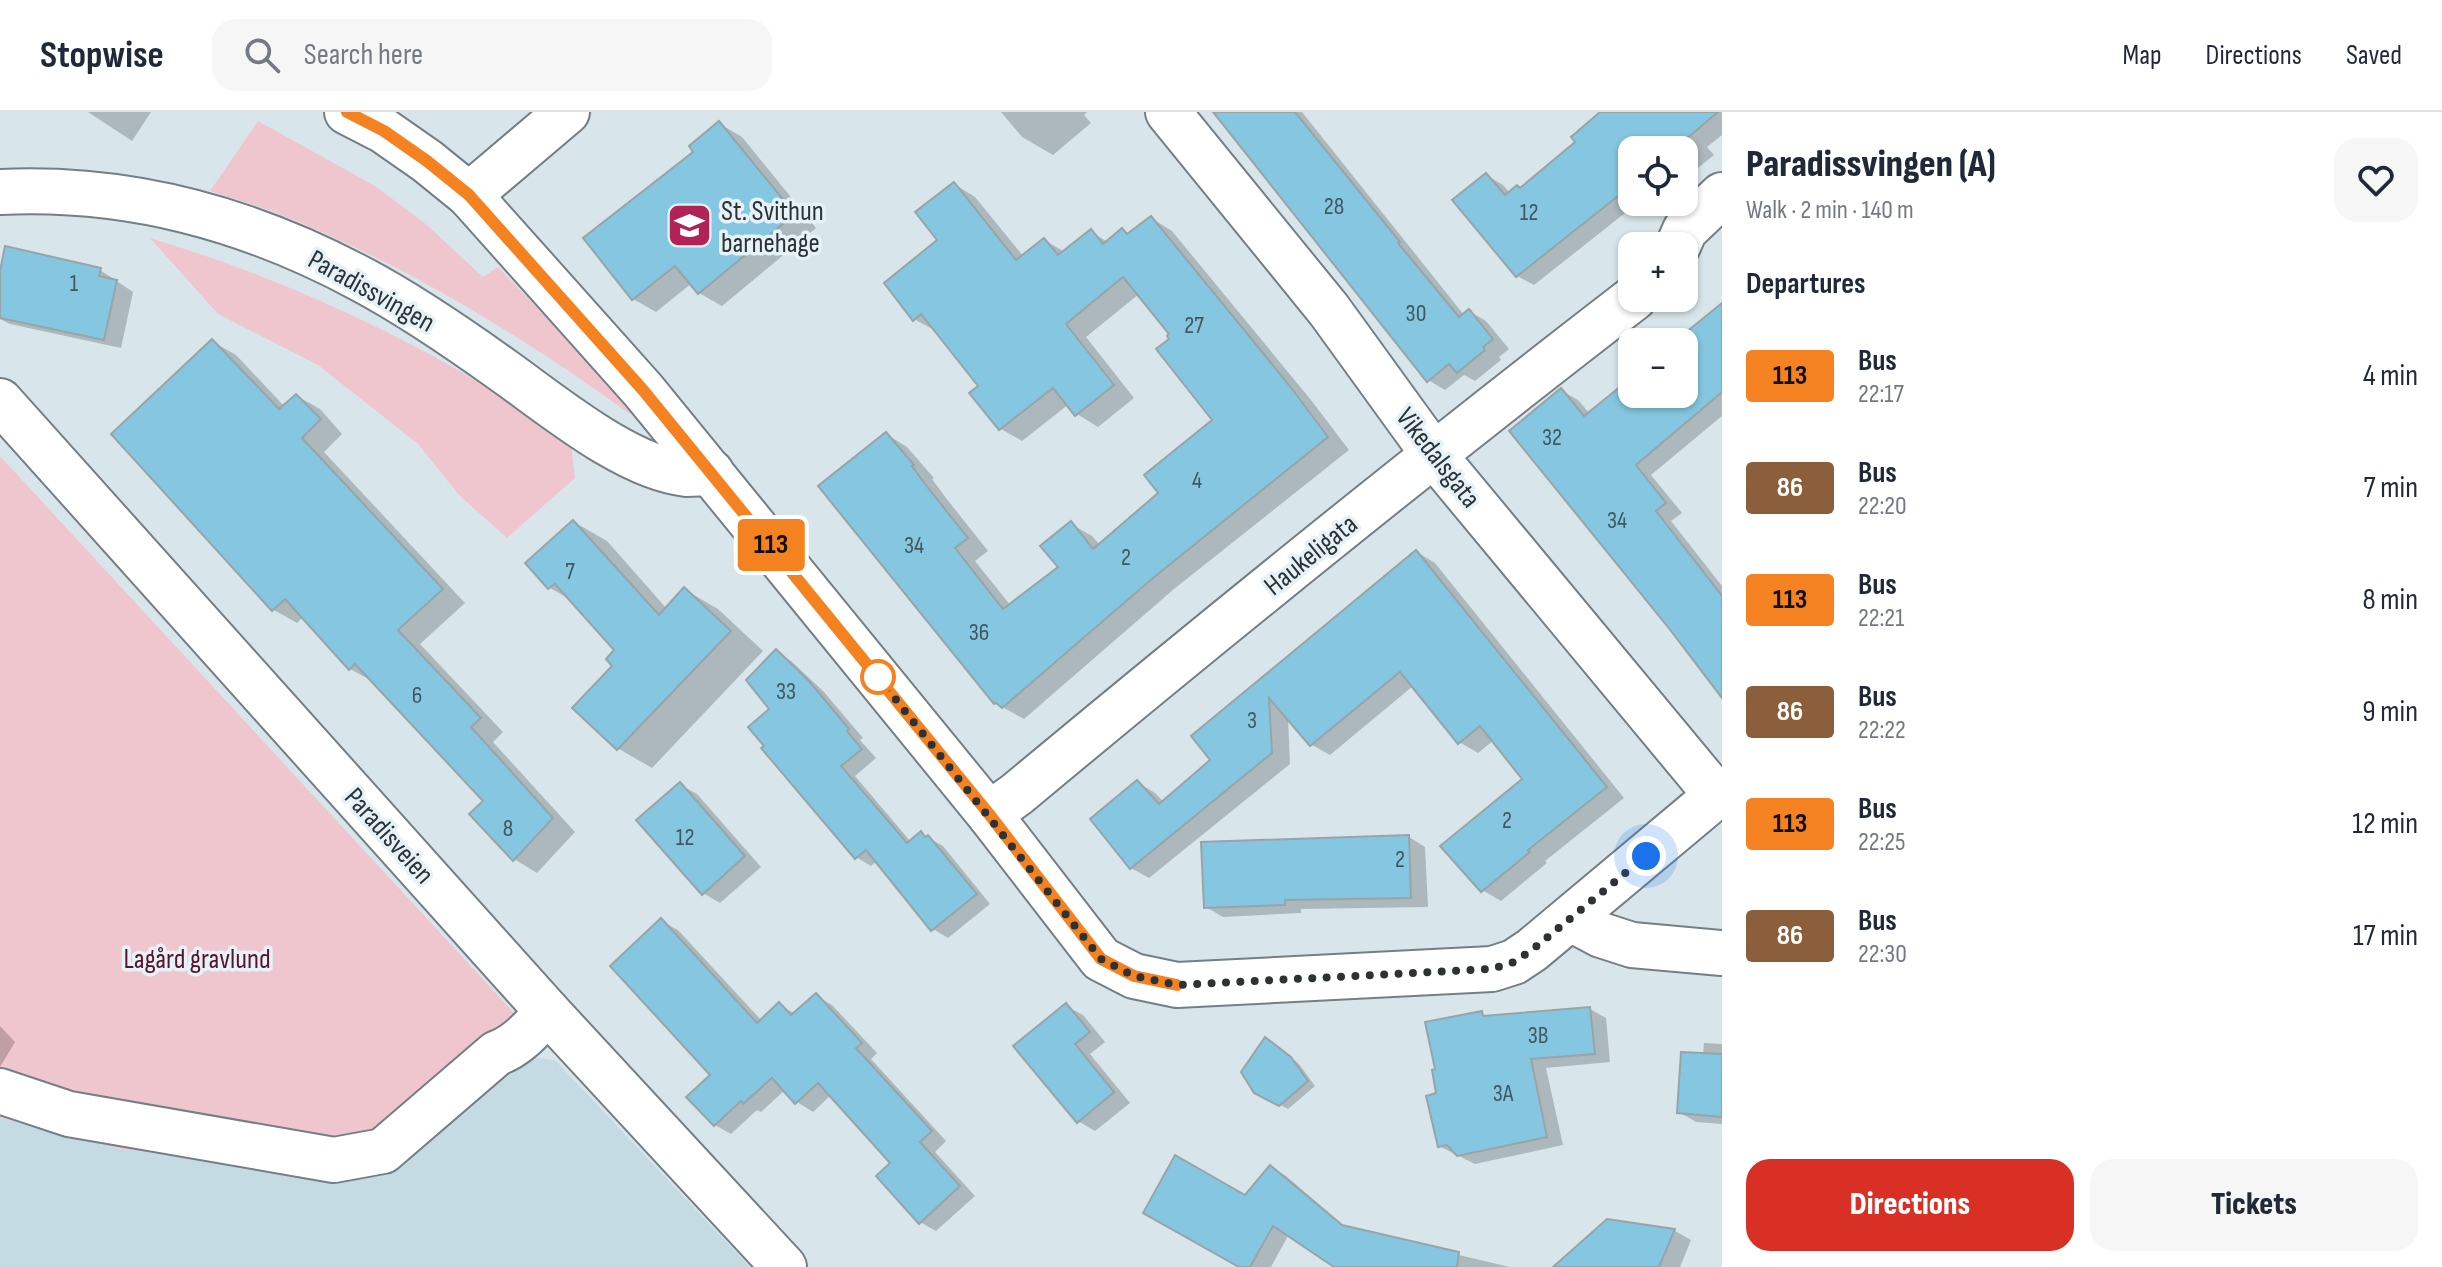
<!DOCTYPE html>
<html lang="en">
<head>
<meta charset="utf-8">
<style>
	:root { --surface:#fff; --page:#f6f6f7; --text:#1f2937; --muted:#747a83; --line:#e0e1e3; --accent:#d93025 }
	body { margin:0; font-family:"Sofia Sans Condensed",sans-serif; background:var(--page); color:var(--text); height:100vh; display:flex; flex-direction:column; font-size:30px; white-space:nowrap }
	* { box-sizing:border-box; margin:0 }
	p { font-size:26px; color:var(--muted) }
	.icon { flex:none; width:44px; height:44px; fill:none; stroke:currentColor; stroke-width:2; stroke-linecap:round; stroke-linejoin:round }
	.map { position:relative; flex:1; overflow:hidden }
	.sheet { display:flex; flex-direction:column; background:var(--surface); width:720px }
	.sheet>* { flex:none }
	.badge { padding:0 16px; border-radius:6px; font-size:28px; line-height:52px }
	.fabs { position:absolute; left:1618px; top:24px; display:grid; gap:16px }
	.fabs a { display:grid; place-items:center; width:80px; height:80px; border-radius:16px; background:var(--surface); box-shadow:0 2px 6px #0004; font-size:40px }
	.you { position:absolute; width:40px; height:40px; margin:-20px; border:6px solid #fff; border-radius:50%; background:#1a73e8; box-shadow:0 0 0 12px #1a73e833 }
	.map>.badge { position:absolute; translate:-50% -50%; box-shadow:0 0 0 4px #fff }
	h2 { padding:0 24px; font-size:30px; line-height:72px }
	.round { display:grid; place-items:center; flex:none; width:84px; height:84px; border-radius:24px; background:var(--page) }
	.headline { display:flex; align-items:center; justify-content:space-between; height:136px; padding:0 24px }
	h1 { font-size:38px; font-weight:800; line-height:60px }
	.primary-button { display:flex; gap:16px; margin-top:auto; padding:16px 24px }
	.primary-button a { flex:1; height:92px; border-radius:24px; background:var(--accent); color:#fff; font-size:32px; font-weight:800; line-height:92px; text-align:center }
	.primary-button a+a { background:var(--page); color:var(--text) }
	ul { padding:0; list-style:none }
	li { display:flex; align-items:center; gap:24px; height:112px; padding:0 24px }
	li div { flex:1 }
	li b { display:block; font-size:30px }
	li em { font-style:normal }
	li .badge { min-width:88px; font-weight:700; text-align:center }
	header { display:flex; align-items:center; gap:48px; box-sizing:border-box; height:112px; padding:0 40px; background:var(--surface); border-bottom:2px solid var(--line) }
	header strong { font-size:38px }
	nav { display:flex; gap:44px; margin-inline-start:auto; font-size:28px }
	.search { width:560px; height:72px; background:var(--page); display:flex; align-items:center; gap:20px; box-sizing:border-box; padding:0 28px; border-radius:24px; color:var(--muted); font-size:30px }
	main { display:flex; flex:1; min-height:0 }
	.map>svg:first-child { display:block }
	.built { fill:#c5dbe4 }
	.green { fill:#f0c6ce }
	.shadow { fill:#0003 }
	.building { fill:#85c7e0; stroke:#97a4a9; stroke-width:2 }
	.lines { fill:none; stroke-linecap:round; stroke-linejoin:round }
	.minor-casing { stroke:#737f84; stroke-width:48 }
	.minor { stroke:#fff; stroke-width:44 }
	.line-casing { stroke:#fff; stroke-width:18 }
	.line { stroke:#f58220; stroke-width:12 }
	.walk { stroke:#2d3234; stroke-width:8; stroke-dasharray:0 14.4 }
	.stop-dot { fill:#fff; stroke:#f58220; stroke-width:4 }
	.labels { text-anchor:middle; stroke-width:7; stroke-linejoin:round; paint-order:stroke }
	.number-label { font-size:24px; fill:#43575f }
	.poi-label { font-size:28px; fill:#2d3234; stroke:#e5f3f9; text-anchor:start }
	.street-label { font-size:28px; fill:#2d3234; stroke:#e5f3f9 }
	.park-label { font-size:28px; fill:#5b132b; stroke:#e5f3f9 }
</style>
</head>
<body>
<header>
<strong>Stopwise</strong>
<div class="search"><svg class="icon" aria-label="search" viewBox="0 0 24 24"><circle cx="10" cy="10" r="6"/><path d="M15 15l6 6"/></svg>Search here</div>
<nav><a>Map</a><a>Directions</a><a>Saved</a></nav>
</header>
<main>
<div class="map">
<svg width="1722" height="1155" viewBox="0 0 1722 1155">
	<rect width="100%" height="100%" fill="#d8e6eb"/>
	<path class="built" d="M 514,944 L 555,948 L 750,1155 L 0,1155 L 0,1006 L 121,1037 L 378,1064 Z"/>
	<g class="green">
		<path d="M 258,9 L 375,74 L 427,113 L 483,165 L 498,155 L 601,262 L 634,298 L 630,302 C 519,222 401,150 274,100 C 253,92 231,86 210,79 Z"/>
		<path d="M 150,126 C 257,158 361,203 458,258 C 497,281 533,307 571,332 L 575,366 L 507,426 L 459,383 L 418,332 L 318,253 L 218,202 Z"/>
		<path d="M 0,344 L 515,902 L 501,922 L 514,944 L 378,1064 L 121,1037 L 0,1006 Z"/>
	</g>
	<g class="shadow">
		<path d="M 88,0 L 151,0 L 132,29 Z"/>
		<path d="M 1001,0 L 1087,0 L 1084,3 L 1091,11 L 1053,43 L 1022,25 Z"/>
		<path d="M 1231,0 L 1302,0 L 1464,203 L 1469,199 L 1486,209 L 1509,237 L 1499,245 L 1501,248 L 1475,269 L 1464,263 L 1445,278 L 1428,268 Z"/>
		<path d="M 1603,0 L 1722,0 L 1722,23 L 1707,35 L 1714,43 L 1684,67 L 1684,38 L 1632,38 L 1632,90 L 1639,90 L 1534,173 L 1517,164 L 1486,63 L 1503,73 L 1510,81 L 1522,78 L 1578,30 Z"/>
		<path d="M 720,12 L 742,25 L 816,116 L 722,194 L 699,181 L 692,171 L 656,200 L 633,187 L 696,40 Z"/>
		<path d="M 954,72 L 975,85 L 1024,145 L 1044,128 L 1065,140 L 1091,120 L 1108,130 L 1123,118 L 1130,123 L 1151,106 L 1172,119 L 1311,288 L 1349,338 L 1174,477 L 1024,607 L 995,591 L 886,322 L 907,335 L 934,366 L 932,367 L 946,386 L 988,439 L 975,449 L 1011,494 L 1061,455 L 1071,412 L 1092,424 L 1100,433 L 1161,381 L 1215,308 L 1171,227 L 1172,222 L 1139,182 L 1086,225 L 1134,286 L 1098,315 L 1077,302 L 1069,292 L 1022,329 L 1001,317 L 972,281 L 981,274 L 936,219 L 914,207 L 940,128 Z"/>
		<path d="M 100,158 L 133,180 L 121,236 L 10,212 L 0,207 L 0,169 Z"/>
		<path d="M 1722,194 L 1722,304 L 1651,363 L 1682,401 L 1671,409 L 1722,474 L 1722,582 L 1562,279 L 1578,288 L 1590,302 L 1632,267 L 1632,282 L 1684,282 L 1684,230 L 1678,230 Z"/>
		<path d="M 213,230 L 236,243 L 285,295 L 297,284 L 320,297 L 342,322 L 324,340 L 465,491 L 420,532 L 503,620 L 493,630 L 575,720 L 537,761 L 514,747 L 486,690 L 374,570 L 350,557 L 303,505 L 297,511 L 274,498 L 114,322 Z"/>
		<path d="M 574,410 L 607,429 L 667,497 L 685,478 L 718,497 L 763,539 L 652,656 L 619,637 L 575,596 L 615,554 L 616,538 L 573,489 L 550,476 Z"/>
		<path d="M 1417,440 L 1435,451 L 1624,686 L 1545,749 L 1547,751 L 1501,789 L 1482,778 L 1525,667 L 1494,628 L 1478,641 L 1459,630 L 1413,574 L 1330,643 L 1312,633 L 1288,604 L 1290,652 L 1149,766 L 1131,756 L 1137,670 L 1155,681 L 1164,690 L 1213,648 L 1194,624 Z"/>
		<path d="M 776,540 L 791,549 L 824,580 L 863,626 L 860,628 L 876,646 L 855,664 L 911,730 L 921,722 L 943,734 L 990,792 L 948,826 L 933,817 L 877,749 L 871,754 L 856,745 L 772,597 Z"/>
		<path d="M 680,673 L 697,682 L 761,755 L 720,791 L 703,781 Z"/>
		<path d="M 1409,725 L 1425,735 L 1428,795 L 1301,797 L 1301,801 L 1223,805 L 1206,795 Z"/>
		<path d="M 661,809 L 678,818 L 762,909 L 780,893 L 795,902 L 816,884 L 832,893 L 877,941 L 871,947 L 946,1029 L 935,1040 L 975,1084 L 936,1119 L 920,1110 L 893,1052 L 831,983 L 813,1000 L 797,990 L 785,978 L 761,1000 L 757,998 L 731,1022 L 715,1013 L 713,963 Z"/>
		<path d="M 1066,894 L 1083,903 L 1105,930 L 1090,942 L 1130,991 L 1095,1019 L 1078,1009 Z"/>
		<path d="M 1590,897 L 1606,906 L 1610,950 L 1546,956 L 1563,1033 L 1475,1052 L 1439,1034 L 1439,982 L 1481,901 L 1490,906 Z"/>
		<path d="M 0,914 L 15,930 L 0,955 Z"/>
		<path d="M 1704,931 L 1722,932 L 1722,1012 L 1696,1010 L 1679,1000 L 1703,943 Z"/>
		<path d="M 1273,932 L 1299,952 L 1315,974 L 1288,997 L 1256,979 Z"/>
		<path d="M 1271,1055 L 1286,1064 L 1348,1117 L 1510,1155 L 1338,1155 L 1289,1122 L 1271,1155 L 1242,1155 L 1245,1085 Z"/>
		<path d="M 1608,1109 L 1675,1119 L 1691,1128 L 1680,1155 L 1579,1155 Z"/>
	</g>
	<g class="building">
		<path d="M 1213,0 L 1295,0 L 1400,130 L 1398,131 L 1459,205 L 1469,197 L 1493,227 L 1483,235 L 1485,238 L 1457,261 L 1449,252 L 1427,270 Z"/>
		<path d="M 1600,0 L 1718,0 L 1673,38 L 1632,38 L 1632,73 L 1516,165 L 1452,88 L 1486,61 L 1505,83 L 1517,73 L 1520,76 L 1575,30 L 1571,25 Z"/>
		<path d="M 719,9 L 795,102 L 698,182 L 675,154 L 632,188 L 583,126 L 693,40 L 689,34 Z"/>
		<path d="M 954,70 L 1016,148 L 1044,126 L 1058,143 L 1091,117 L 1103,132 L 1122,116 L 1127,122 L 1151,104 L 1289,273 L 1328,325 L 1153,466 L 1002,596 L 996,591 L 994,592 L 818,374 L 886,320 L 914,353 L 912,354 L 925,372 L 968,426 L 955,436 L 1003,497 L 1058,455 L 1040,434 L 1071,409 L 1093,437 L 1158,381 L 1144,363 L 1212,308 L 1156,237 L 1169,227 L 1167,224 L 1169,222 L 1123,165 L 1066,212 L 1114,273 L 1075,304 L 1053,276 L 999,318 L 969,281 L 978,274 L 921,202 L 913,209 L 884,171 L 937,128 L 915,100 Z"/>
		<path d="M 5,134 L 101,156 L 99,164 L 117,168 L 104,228 L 0,206 L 0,159 Z"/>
		<path d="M 1722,191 L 1722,280 L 1636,353 L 1666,391 L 1656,399 L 1722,484 L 1722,586 L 1668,515 L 1509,319 L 1561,276 L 1584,304 L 1632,265 L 1632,282 L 1684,282 L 1684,230 L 1674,230 Z"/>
		<path d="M 212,227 L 279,297 L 296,282 L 321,307 L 302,326 L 443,477 L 398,518 L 481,606 L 471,615 L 553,706 L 513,749 L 469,702 L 483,689 L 355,552 L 349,558 L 285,487 L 272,499 L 111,322 Z"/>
		<path d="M 573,408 L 659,503 L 684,475 L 731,519 L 617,638 L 572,596 L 612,554 L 606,547 L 614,538 L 555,472 L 548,477 L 525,451 Z"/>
		<path d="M 1416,438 L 1607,675 L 1528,738 L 1530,740 L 1481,780 L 1440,734 L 1522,667 L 1480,614 L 1458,632 L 1400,560 L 1310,634 L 1269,586 L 1272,641 L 1130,757 L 1090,707 L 1137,668 L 1159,692 L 1210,648 L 1191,624 Z"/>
		<path d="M 776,537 L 809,569 L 849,617 L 847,619 L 862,637 L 841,654 L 907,731 L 921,719 L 925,725 L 928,723 L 977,782 L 931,819 L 866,738 L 855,747 L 761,636 L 764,634 L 748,615 L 769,597 L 746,568 Z"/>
		<path d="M 680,670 L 745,744 L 702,783 L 636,708 Z"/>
		<path d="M 1409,723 L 1411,786 L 1285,788 L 1285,793 L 1204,796 L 1201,730 Z"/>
		<path d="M 661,806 L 757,911 L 779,890 L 791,903 L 816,881 L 862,931 L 856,936 L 932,1019 L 920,1030 L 960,1074 L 919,1112 L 876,1064 L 890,1051 L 818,971 L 795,992 L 772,966 L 743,992 L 741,989 L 714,1014 L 686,985 L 710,963 L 610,854 Z"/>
		<path d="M 1066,891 L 1090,920 L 1075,932 L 1114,980 L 1077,1011 L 1013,934 Z"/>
		<path d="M 1590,895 L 1595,942 L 1531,947 L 1547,1025 L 1457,1044 L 1447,1033 L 1438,1035 L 1426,984 L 1436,981 L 1432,958 L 1435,957 L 1425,910 L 1482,899 L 1483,904 Z"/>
		<path d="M 1265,925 L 1291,945 L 1308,969 L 1279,994 L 1254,981 L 1241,960 Z"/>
		<path d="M 1681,940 L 1722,942 L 1722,1005 L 1677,1001 Z"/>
		<path d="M 1175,1043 L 1245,1083 L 1270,1053 L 1342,1113 L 1459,1140 L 1457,1155 L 1334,1155 L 1273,1114 L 1250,1155 L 1239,1155 L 1143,1101 Z"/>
		<path d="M 1607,1107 L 1675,1117 L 1659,1155 L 1553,1155 Z"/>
	</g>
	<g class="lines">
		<defs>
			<g id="minor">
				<path d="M 347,0 L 384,19 L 427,49 L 469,83 L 643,278 L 989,702 L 1101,847 L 1134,864 L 1177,873 L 1492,857 L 1514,850 L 1532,838 L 1722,679"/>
				<path d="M 1168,0 L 1329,198 L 1434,343 L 1717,684"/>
				<path d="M 0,80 C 129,74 247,106 361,167 C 410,193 458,226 504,259 C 552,293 627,356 687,362 C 695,362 704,361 711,360"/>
				<path d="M 469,83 L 567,0"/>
				<path d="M 1678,134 L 1685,118 L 1722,83"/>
				<path d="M 0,289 L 548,900 L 784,1155"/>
				<path d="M 989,702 L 1017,682 C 1220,513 1425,347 1634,186"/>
				<path d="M 1571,807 L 1601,823 L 1632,833 L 1722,841"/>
				<path d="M 0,979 L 69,1002 L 334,1048 L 383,1039 L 497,941 C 518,934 533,915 548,900"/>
			</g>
		</defs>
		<use href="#minor" class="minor-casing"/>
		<use href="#minor" class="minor"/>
	</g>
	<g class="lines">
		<defs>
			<path id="line" d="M 347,0 L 384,19 L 427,49 L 469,83 L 643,278 L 989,702 L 1101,847 L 1134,864 L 1177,873"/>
		</defs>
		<use href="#line" class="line-casing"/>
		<use href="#line" class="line"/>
		<path class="walk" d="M 878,565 L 1101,847 L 1134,864 L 1177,873 L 1492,857 L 1514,850 L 1532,838 L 1646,744"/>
	</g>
	<defs>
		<symbol id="school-square" viewBox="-11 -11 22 22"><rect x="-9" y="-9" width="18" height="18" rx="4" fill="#b12256" stroke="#e5f3f9"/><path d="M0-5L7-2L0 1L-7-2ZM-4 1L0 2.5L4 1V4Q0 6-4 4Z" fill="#fff"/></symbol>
	</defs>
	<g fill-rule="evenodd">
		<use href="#school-square" x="664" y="88" width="51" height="51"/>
	</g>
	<circle class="stop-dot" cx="878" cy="565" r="16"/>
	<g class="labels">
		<g class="number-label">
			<text x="1334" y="102">28</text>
			<text x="1529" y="108">12</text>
			<text x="74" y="179">1</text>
			<text x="1416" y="209">30</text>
			<text x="1194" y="221">27</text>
			<text x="1552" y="333">32</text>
			<text x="1197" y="376">4</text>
			<text x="1617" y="416">34</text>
			<text x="914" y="441">34</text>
			<text x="1126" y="453">2</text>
			<text x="570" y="467">7</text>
			<text x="979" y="528">36</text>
			<text x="786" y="587">33</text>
			<text x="417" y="591">6</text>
			<text x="1252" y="616">3</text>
			<text x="1507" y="716">2</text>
			<text x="508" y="724">8</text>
			<text x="685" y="733">12</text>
			<text x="1400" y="755">2</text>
			<text x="1538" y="931">3B</text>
			<text x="1503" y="989">3A</text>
		</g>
		<g class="poi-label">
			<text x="721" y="108">St. Svithun<tspan x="721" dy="32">barnehage</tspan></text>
		</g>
		<g class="street-label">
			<text transform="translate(372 178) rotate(29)" y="10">Paradissvingen</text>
			<text transform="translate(1439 345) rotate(52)" y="10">Vikedalsgata</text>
			<text transform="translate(1310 442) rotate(-39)" y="10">Haukeligata</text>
			<text transform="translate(390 723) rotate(48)" y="10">Paradisveien</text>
		</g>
		<g class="park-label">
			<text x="197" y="856">Lagård gravlund</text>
		</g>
	</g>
</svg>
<div class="fabs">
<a><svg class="icon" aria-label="locate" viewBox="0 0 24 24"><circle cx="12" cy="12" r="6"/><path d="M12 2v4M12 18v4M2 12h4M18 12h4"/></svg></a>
<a>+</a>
<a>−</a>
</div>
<div class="you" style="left:1646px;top:744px"></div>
<b class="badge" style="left:771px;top:433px;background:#f58220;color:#111">113</b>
</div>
<section class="sheet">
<div class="headline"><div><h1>Paradissvingen (A)</h1><p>Walk · 2 min · 140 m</p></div><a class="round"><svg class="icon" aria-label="heart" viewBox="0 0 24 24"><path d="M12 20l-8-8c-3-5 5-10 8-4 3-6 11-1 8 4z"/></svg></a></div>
<h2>Departures</h2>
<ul>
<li><span class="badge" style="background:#f58220;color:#111">113</span><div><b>Bus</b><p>22:17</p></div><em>4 min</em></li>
<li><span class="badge" style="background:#8b5e3c;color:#fff">86</span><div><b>Bus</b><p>22:20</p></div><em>7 min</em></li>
<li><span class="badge" style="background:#f58220;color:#111">113</span><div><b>Bus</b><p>22:21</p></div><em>8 min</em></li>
<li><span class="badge" style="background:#8b5e3c;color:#fff">86</span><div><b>Bus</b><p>22:22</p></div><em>9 min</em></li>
<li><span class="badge" style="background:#f58220;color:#111">113</span><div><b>Bus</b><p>22:25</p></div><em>12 min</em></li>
<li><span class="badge" style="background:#8b5e3c;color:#fff">86</span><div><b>Bus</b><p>22:30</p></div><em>17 min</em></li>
</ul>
<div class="primary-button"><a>Directions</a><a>Tickets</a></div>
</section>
</main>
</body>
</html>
